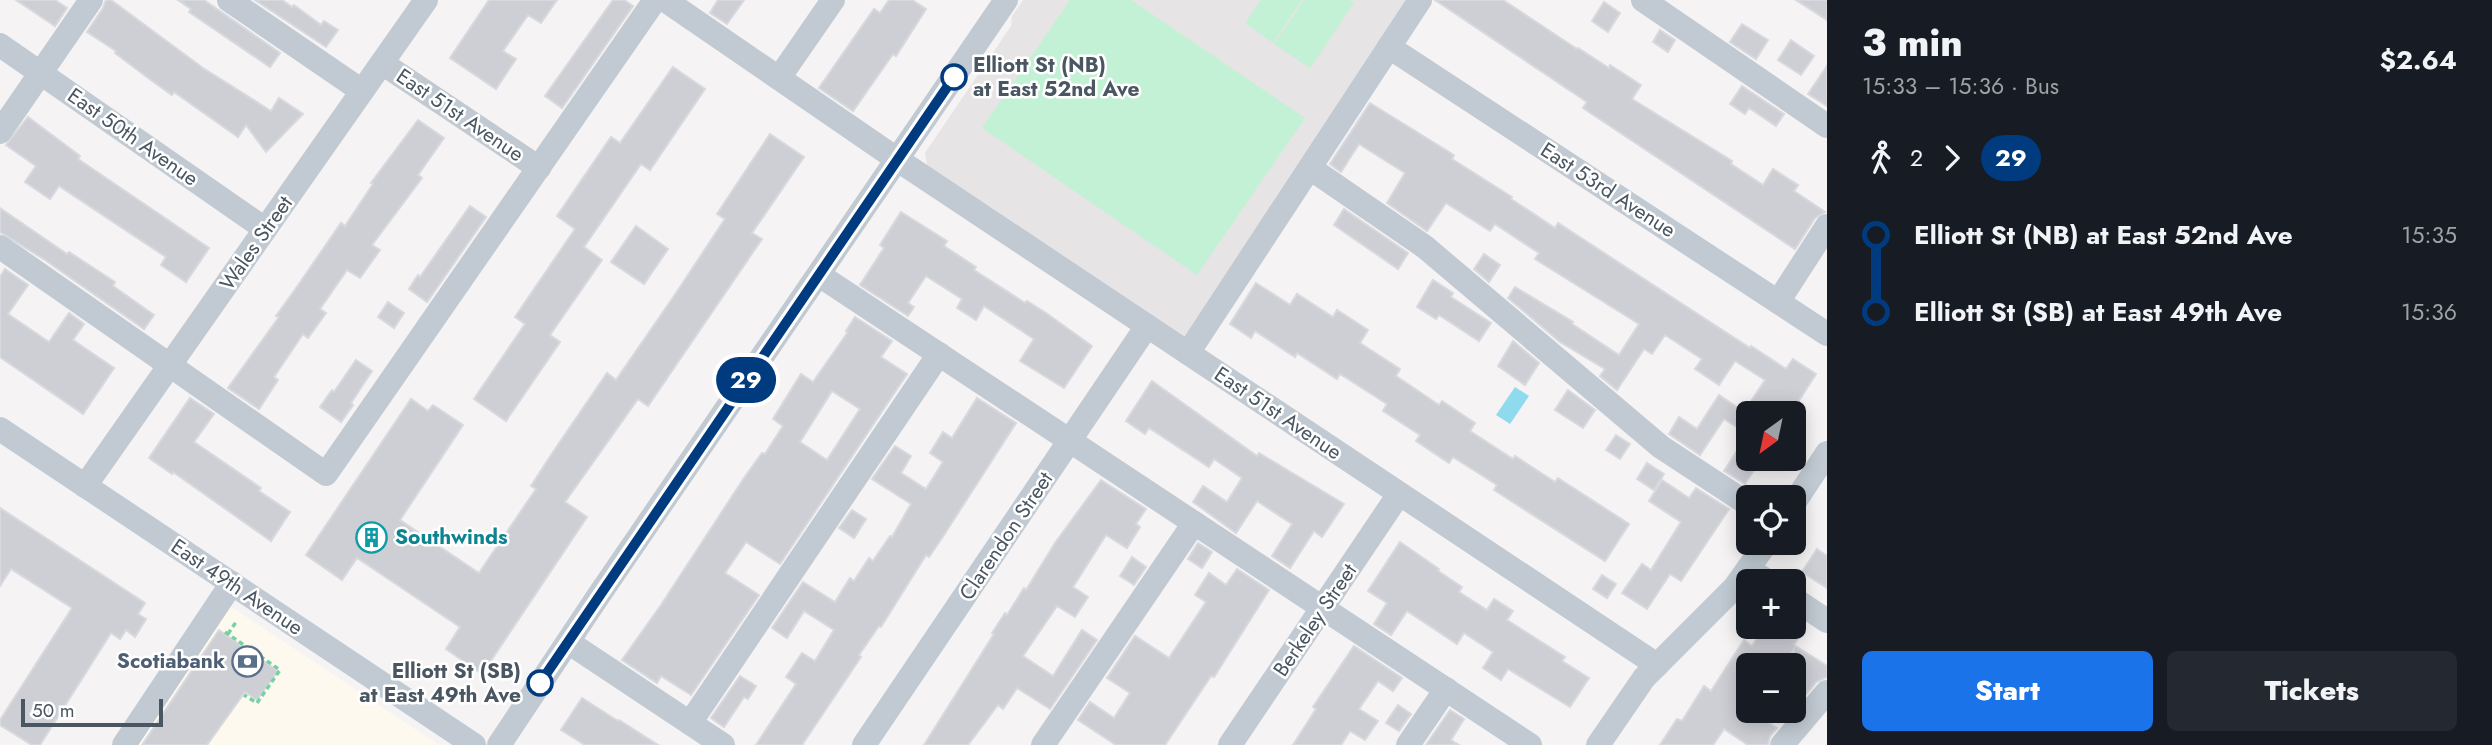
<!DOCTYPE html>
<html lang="en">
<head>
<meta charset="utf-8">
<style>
	:root { --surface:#171b24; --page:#242831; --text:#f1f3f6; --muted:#9ea1a6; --accent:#1a73e8 }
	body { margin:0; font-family:Jost,sans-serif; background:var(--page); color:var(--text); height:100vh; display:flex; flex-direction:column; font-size:26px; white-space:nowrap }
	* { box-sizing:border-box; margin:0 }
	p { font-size:23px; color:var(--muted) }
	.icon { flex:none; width:38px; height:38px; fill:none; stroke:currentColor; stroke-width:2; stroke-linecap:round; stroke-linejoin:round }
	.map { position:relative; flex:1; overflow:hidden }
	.sheet { display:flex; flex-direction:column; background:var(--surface); width:665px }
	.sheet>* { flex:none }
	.badge { padding:0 14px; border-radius:23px; font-size:24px; line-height:46px }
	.needle { width:46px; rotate:213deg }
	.tools { position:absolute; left:1736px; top:401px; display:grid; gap:14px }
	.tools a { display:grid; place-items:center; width:70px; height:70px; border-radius:10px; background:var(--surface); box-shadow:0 4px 18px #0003; font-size:35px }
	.scale { position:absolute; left:21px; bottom:18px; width:142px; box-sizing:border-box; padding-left:7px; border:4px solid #4a5661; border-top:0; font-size:19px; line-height:24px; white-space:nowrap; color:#4a5661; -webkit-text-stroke:5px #fff; paint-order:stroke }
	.map>.badge { position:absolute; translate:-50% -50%; box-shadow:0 0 0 4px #fff }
	.legs { display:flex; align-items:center; gap:10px; height:77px; padding:0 35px; font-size:23px }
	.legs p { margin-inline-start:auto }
	.head { display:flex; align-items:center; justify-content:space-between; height:119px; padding:0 35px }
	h1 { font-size:38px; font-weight:800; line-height:52px }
	.action { display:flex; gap:14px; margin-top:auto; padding:14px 35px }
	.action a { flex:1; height:80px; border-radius:10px; background:var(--accent); color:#fff; font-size:28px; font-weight:800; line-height:80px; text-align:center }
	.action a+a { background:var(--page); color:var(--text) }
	ul { padding:0 35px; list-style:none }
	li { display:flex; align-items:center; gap:24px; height:77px; font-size:26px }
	li i { display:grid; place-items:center; width:10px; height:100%; margin:0 9px; background:currentColor }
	li i::after { content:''; width:18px; height:18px; margin:-9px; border:5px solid; border-radius:50%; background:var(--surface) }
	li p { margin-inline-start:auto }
	li:first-child i { background:linear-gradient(#0000 50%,currentColor 0) }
	li:last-child i { background:linear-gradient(currentColor 50%,#0000 0) }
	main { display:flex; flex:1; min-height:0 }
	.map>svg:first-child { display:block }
	.commercial { fill:#fdf9ef }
	.education { fill:#e6e4e5 }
	.green { fill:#c3f1d5 }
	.water { fill:#90daee }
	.building { fill:#cdcfd5; stroke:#d7d9de; stroke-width:2; fill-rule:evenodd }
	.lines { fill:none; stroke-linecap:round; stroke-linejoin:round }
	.path { stroke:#7ad0a6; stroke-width:3.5; stroke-dasharray:5 3.5; stroke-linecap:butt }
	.minor { stroke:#c1cad2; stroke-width:24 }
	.line-1-casing { stroke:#fff; stroke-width:16 }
	.line-1 { stroke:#003b80; stroke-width:10 }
	.stop-1-dot { fill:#fff; stroke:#003b80; stroke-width:3.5 }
	.labels { text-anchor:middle; stroke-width:5; stroke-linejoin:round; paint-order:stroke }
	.stop-label { font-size:21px; font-weight:bold; fill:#4a5661; stroke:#fff; text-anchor:start }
	.street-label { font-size:21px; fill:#4a5661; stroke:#fff }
	.culture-label { font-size:21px; font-weight:bold; fill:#0d838f; stroke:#fff; text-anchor:start }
	.service-label { font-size:21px; font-weight:bold; fill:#4e5e75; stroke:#fff; text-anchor:end }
</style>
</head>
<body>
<main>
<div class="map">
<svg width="1827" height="745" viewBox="0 0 1827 745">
	<rect width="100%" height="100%" fill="#f5f3f3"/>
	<path class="commercial" d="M 212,594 L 439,745 L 110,745 Z"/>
	<path class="education" d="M 1023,0 L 1420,0 L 1185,336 L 927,165 L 925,153 L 1011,26 L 1012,16 Z"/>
	<g class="green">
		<path d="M 1070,0 L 1131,0 L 1305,118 L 1197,275 L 982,128 Z"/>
		<path d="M 1261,0 L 1302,0 L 1273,43 L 1245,23 Z"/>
		<path d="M 1304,0 L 1349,0 L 1354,3 L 1310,68 L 1274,44 Z"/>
	</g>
	<path class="water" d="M 1515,387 L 1529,396 L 1510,424 L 1496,415 Z"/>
	<g class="building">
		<path d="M 16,0 L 55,0 L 67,8 L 55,26 Z"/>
		<path d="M 106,0 L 111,0 L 203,68 L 271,111 L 279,98 L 303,114 L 266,152 L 246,125 L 238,137 L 174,92 L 172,95 L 148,78 L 115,53 L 116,51 L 87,32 L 103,8 Z"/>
		<path d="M 178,0 L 204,0 L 280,53 L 270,67 L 189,12 L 191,9 Z"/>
		<path d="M 255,0 L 282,0 L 292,7 L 294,5 L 321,25 L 324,21 L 338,30 L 326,47 Z"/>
		<path d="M 489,0 L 557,0 L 541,23 L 528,15 L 503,51 L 516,59 L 496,89 L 450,58 Z"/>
		<path d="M 613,0 L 624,0 L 633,6 L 562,108 L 545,96 Z"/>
		<path d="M 718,0 L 744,0 L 727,24 L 710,13 Z"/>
		<path d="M 889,0 L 912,0 L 926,9 L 896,56 L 893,54 L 853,111 L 819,88 L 874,9 L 880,13 Z"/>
		<path d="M 1435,0 L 1503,0 L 1577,49 L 1578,48 L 1609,68 L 1610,65 L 1641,85 L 1632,99 L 1732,161 L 1731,164 L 1763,185 L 1773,169 L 1798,185 L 1794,191 L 1825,212 L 1815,218 L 1795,249 L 1583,108 L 1587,102 Z"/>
		<path d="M 1796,0 L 1827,0 L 1827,20 Z"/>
		<path d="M 1604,2 L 1620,13 L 1608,32 L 1592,21 Z"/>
		<path d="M 1742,24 L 1768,40 L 1756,59 L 1730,42 Z"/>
		<path d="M 1660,30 L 1675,40 L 1668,52 L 1653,42 Z"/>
		<path d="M 1791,40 L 1814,56 L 1801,75 L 1778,60 Z"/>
		<path d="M 1827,66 L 1827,106 L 1808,94 Z"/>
		<path d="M 673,67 L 705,89 L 650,170 L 641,164 L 584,247 L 602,260 L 550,335 L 560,342 L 506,421 L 474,399 L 525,324 L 515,317 L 575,229 L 557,216 L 611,137 L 620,143 Z"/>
		<path d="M 1742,86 L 1784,114 L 1776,126 L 1749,108 L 1745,114 L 1730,104 Z"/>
		<path d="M 1370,103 L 1454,155 L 1452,159 L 1512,197 L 1511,199 L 1555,228 L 1558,223 L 1750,348 L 1751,346 L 1786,369 L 1793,359 L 1816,374 L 1791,413 L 1747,413 L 1748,414 L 1748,458 L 1762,458 L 1745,484 L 1724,471 L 1748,434 L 1724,419 L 1700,455 L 1669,434 L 1679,417 L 1697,429 L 1719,395 L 1744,412 L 1765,380 L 1735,361 L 1719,385 L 1695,369 L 1702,359 L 1665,335 L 1652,354 L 1644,349 L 1617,390 L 1600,376 L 1605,369 L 1560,342 L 1508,298 L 1515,287 L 1573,322 L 1572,324 L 1619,355 L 1639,324 L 1535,259 L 1539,253 L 1495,224 L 1490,231 L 1446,203 L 1427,231 L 1387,203 L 1405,173 L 1359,144 L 1341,172 L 1330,164 Z"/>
		<path d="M 28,117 L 80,156 L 78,159 L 209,248 L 186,282 L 161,265 L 166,257 L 59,186 L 50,199 L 25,182 L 36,166 L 6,145 Z"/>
		<path d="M 418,120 L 444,138 L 418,175 L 422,178 L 372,245 L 380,250 L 360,278 L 347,270 L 320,309 L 326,313 L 308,338 L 303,334 L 274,377 L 278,380 L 259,409 L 228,388 L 279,317 L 276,316 L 294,291 L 341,223 L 345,226 L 373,184 L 371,183 Z"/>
		<path d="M 770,134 L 804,157 L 752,233 L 762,239 L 648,406 L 638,399 L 565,502 L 587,517 L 482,674 L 446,649 L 460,627 L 357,558 L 342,580 L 306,555 L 411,399 L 428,411 L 433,405 L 463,425 L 400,520 L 479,573 L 536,489 L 531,486 L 553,452 L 607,373 L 616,380 L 674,296 L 725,219 L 717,214 Z"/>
		<path d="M 470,206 L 486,217 L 427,302 L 409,289 L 418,275 L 420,277 Z"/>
		<path d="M 0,208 L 67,254 L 69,252 L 115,282 L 113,286 L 154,315 L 144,329 L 45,260 L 0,232 Z"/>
		<path d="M 1344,209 L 1408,253 L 1398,269 L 1334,225 Z"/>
		<path d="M 901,212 L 947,241 L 944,246 L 976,267 L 974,270 L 1025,303 L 1027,301 L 1046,313 L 1092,346 L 1064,388 L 1020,361 L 1034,339 L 984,306 L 976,320 L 957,308 L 962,299 L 926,276 L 908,303 L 914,307 L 908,316 L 860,285 L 884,248 L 880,245 Z"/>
		<path d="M 636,226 L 668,249 L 644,284 L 611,262 Z"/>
		<path d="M 1484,254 L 1500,265 L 1489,282 L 1474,269 Z"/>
		<path d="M 5,269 L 28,285 L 8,314 L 49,342 L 69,313 L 84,324 L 73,340 L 114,368 L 83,414 L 0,357 L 0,277 Z"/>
		<path d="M 1433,280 L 1453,293 L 1451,297 L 1491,323 L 1479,341 L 1439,315 L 1436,319 L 1417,307 Z"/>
		<path d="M 1256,283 L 1290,305 L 1297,294 L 1333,317 L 1337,310 L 1368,330 L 1360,343 L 1400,369 L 1396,376 L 1439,405 L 1442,401 L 1475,423 L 1470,431 L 1513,459 L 1515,456 L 1555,482 L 1558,478 L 1629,524 L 1605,561 L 1494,490 L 1497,485 L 1453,457 L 1449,463 L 1416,441 L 1420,435 L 1383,411 L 1387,404 L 1340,374 L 1337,379 L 1297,353 L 1295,357 L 1255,331 L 1251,338 L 1230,324 Z"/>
		<path d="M 388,302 L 404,313 L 394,328 L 378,317 Z"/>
		<path d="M 855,317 L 892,341 L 881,357 L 907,374 L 780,564 L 746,542 L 725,573 L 759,595 L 691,695 L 661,676 L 657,683 L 622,660 L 661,605 L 744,478 L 762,453 L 765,454 L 783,426 L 773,419 L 801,374 L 813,382 L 848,332 L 846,331 ZM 832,391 L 860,409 L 827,460 L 800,442 Z"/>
		<path d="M 1513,341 L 1539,363 L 1525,385 L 1498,366 Z"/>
		<path d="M 356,360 L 372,371 L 351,403 L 353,405 L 341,422 L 320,407 L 332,390 L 334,392 Z"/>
		<path d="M 1152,381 L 1257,456 L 1259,453 L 1344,504 L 1322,537 L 1314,531 L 1290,568 L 1272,556 L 1292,524 L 1257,501 L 1236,533 L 1193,502 L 1203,486 L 1227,502 L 1242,478 L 1214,459 L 1209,467 L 1149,428 L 1145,434 L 1126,421 Z"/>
		<path d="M 1568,390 L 1595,410 L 1583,428 L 1555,410 Z"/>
		<path d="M 190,398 L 214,414 L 194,442 L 261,488 L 259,491 L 290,512 L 271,541 L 173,472 L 172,474 L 149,458 Z"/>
		<path d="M 977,398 L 1016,423 L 942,538 L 929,557 L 926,555 L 881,627 L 879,626 L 859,655 L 861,657 L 802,745 L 756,745 L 796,684 L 786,677 L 802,653 L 815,661 L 834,630 L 804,611 L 787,638 L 772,628 L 803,582 L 835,602 L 850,578 L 854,581 L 869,558 L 873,561 L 890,536 L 892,537 L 911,504 L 872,479 L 895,446 L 911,456 L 901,473 L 926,489 L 943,462 L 930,453 L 943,432 L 952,438 Z"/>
		<path d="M 1616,435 L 1630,444 L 1620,459 L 1606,450 Z"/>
		<path d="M 1647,463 L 1664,474 L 1654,490 L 1637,479 Z"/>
		<path d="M 1101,480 L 1146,509 L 1136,524 L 1140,527 L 1127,548 L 1106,535 L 1073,587 L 1088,597 L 1075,617 L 1057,606 L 1023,656 L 1053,676 L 1082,630 L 1097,640 L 1050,709 L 1017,688 L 1003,709 L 998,705 L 968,745 L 924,745 L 994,634 L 992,633 L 1005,613 L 1007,615 L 1024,588 L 1026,590 L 1055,543 Z"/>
		<path d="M 1662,480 L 1689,498 L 1696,488 L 1729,509 L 1681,581 L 1670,574 L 1647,609 L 1622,593 L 1642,564 L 1651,570 L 1681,522 L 1649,501 Z"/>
		<path d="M 0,508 L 145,603 L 138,614 L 146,619 L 135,637 L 126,630 L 120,639 L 111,633 L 40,745 L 32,745 L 0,725 L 0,720 L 72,608 L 11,569 L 0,586 Z"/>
		<path d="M 852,510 L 866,519 L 854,538 L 839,528 Z"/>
		<path d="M 1400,542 L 1439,569 L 1438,571 L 1462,587 L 1459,592 L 1487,610 L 1494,599 L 1513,611 L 1507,620 L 1565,657 L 1562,661 L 1589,678 L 1570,707 L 1508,669 L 1501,680 L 1483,668 L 1493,652 L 1464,633 L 1457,644 L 1407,611 L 1391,635 L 1374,624 L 1387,603 L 1368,591 Z"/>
		<path d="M 1198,543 L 1212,552 L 1202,568 L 1188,559 Z"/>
		<path d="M 1817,549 L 1827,556 L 1827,588 L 1802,572 Z"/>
		<path d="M 1132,557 L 1146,567 L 1134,585 L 1120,576 Z"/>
		<path d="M 1237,569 L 1269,590 L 1214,677 L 1211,676 L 1165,745 L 1116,745 L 1078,720 L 1090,702 L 1114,718 L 1130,693 L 1107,678 L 1135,636 L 1169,658 L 1206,602 L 1195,595 L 1209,573 L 1226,585 Z"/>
		<path d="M 1602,575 L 1616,584 L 1607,598 L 1593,589 Z"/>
		<path d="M 1765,626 L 1780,626 L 1798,638 L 1794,645 L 1827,666 L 1827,677 L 1816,682 L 1801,700 L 1794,695 L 1794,649 L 1783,665 L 1748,665 L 1748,710 L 1777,728 L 1770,736 L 1768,745 L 1748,745 L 1724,729 L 1713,745 L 1660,745 L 1677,719 L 1682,721 L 1704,686 L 1711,691 L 1744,640 L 1752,646 Z"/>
		<path d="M 219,630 L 278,671 L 257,700 L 245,692 L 207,745 L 142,745 Z"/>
		<path d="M 1354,646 L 1402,678 L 1393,691 L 1378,681 L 1359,709 L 1378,721 L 1365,740 L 1350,731 L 1341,745 L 1293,745 L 1316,709 L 1313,707 Z"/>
		<path d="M 740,676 L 756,686 L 748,699 L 744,697 L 724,727 L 711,718 Z"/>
		<path d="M 582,698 L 618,721 L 619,720 L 658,745 L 585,745 L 561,730 Z"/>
		<path d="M 1398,705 L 1411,714 L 1399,731 L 1386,723 Z"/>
		<path d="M 1450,710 L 1464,719 L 1451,740 L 1459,745 L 1426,745 Z"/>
	</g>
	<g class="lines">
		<g class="path">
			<path d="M 225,632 L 280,670 L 257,703 L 244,695"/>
			<path d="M 228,634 L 236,622"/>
		</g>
		<g class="minor">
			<path d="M 229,0 L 362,91"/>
			<path d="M 665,0 L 898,160 L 1657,665"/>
			<path d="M 1643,0 L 1827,126"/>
			<path d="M 0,45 L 265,229"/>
			<path d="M 1389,47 L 1827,334"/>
			<path d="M 382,63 L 539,168"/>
			<path d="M 779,78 L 833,0"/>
			<path d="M 0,132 L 91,0"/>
			<path d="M 1310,168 L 1425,247 L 1661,447 L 1748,504"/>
			<path d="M 0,247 L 326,474 L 655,0"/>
			<path d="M 819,275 L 1530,745"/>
			<path d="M 1778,302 L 1827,226"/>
			<path d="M 1188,353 L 1420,0"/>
			<path d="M 0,429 L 474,745"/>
			<path d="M 85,486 L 426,0"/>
			<path d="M 1794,503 L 1827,453"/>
			<path d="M 1748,569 L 1767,581"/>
			<path d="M 1794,599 L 1827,621"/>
			<path d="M 568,642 L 723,745"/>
			<path d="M 690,723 L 939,354"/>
			<path d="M 124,745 L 232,583"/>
			<path d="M 499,745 L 599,595 L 1006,0"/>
			<path d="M 864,745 L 1147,326"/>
			<path d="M 1043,745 L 1194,523"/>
			<path d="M 1230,745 L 1399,494"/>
			<path d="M 1408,745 L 1446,689"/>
			<path d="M 1598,745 L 1644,678 L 1735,587 L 1767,542"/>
			<path d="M 1782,745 L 1827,692"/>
		</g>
	</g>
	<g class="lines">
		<defs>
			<path id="line-1" d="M 540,683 L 954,77"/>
		</defs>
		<use href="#line-1" class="line-1-casing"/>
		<use href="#line-1" class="line-1"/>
	</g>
	<defs>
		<symbol id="building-ring" viewBox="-11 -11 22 22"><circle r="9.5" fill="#fff" stroke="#0f9aa8" stroke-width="1.5"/><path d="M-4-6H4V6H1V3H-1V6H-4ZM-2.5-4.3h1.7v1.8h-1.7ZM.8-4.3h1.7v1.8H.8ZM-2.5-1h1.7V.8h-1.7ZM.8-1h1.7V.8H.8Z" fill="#0f9aa8"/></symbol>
		<symbol id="bank-ring" viewBox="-11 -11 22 22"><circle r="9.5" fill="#fff" stroke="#5c6f8a" stroke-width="1.5"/><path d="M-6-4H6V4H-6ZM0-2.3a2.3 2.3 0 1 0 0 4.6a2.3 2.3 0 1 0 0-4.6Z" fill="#5c6f8a"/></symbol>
	</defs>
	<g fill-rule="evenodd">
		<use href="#building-ring" x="354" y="520" width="35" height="35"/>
		<use href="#bank-ring" x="230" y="644" width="35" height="35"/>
	</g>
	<g class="stop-1-dot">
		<circle cx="954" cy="77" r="12"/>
		<circle cx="540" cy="683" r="12"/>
	</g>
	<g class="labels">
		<g class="stop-label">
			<text x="973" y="72">Elliott St (NB)<tspan x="973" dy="24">at East 52nd Ave</tspan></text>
			<text x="521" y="678" text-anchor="end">Elliott St (SB)<tspan x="521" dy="24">at East 49th Ave</tspan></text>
		</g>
		<g class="street-label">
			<text transform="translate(460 115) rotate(34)" y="7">East 51st Avenue</text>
			<text transform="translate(133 137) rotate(35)" y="7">East 50th Avenue</text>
			<text transform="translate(1608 190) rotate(33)" y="7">East 53rd Avenue</text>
			<text transform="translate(256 243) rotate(-55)" y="7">Wales Street</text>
			<text transform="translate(1278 413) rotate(34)" y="7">East 51st Avenue</text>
			<text transform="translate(1006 536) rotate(-56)" y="7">Clarendon Street</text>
			<text transform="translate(237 587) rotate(34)" y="7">East 49th Avenue</text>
			<text transform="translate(1315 620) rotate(-56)" y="7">Berkeley Street</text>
		</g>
		<g class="culture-label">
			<text x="395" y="544">Southwinds</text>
		</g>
		<g class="service-label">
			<text x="225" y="668">Scotiabank</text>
		</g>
	</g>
</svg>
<div class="tools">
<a><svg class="needle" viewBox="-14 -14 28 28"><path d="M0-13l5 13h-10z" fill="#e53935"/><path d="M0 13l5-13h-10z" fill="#9ea1a6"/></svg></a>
<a><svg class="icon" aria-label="locate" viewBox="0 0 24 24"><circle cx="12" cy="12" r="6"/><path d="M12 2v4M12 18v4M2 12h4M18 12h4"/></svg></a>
<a>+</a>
<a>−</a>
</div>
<div class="scale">50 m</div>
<b class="badge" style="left:746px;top:380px;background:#003b80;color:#fff">29</b>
</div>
<section class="sheet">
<div class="head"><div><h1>3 min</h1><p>15:33 – 15:36 · Bus</p></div><b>$2.64</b></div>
<div class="legs"><svg class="icon" aria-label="walk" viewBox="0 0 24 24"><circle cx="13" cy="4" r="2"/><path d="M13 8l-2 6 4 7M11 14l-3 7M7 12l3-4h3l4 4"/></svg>2<svg class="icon" aria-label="forward" viewBox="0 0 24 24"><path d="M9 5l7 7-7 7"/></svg><b class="badge" style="background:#003b80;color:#fff">29</b></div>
<ul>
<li><i style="color:#003b80"></i><b>Elliott St (NB) at East 52nd Ave</b><p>15:35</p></li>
<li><i style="color:#003b80"></i><b>Elliott St (SB) at East 49th Ave</b><p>15:36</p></li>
</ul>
<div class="action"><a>Start</a><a>Tickets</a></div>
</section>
</main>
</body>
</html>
